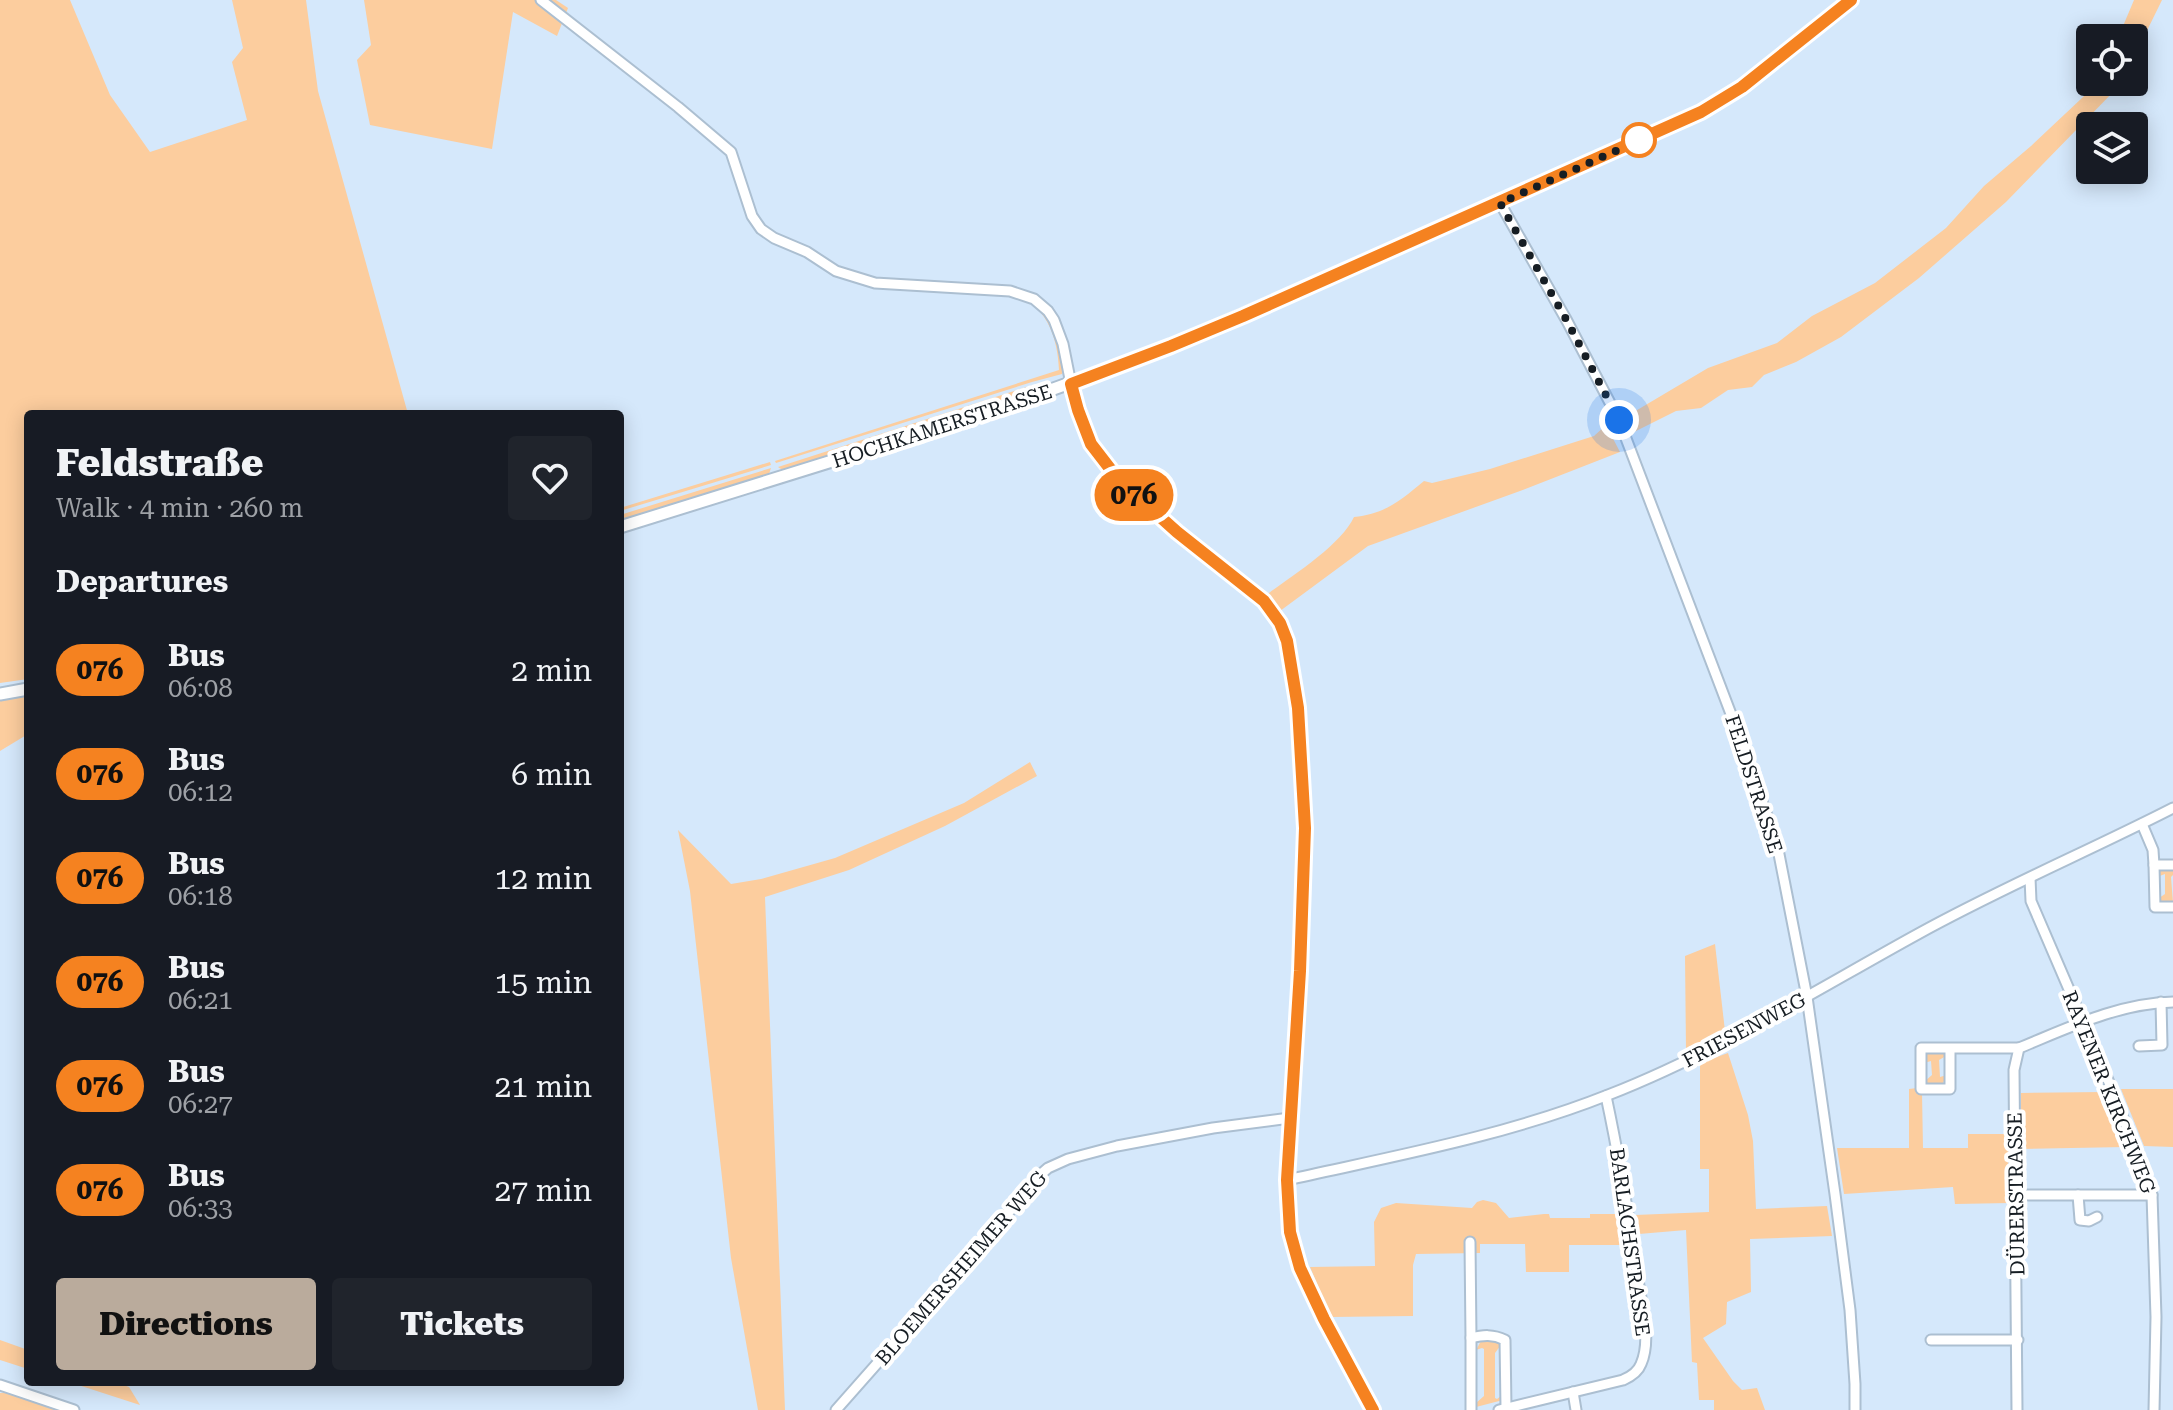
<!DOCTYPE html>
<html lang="en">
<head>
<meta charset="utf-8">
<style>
	:root { --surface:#171b24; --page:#20242c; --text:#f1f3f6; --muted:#9ea1a6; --accent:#baab9c }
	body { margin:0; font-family:"Roboto Serif",serif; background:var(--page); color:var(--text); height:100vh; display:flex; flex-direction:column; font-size:30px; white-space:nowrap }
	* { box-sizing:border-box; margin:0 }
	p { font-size:26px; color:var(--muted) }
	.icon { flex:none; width:44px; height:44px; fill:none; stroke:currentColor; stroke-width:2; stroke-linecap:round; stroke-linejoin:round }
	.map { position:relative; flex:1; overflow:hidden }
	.details { position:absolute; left:24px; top:410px; width:600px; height:976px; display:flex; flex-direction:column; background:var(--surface); border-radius:8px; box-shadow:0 4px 20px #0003 }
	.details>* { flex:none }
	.badge { padding:0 16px; border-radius:26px; font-size:28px; line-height:52px }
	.controls { position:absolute; left:2076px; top:24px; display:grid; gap:16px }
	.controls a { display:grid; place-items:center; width:72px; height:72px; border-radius:8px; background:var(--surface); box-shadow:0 4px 20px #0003; font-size:40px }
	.you { position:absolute; width:40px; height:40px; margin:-20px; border:6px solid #fff; border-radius:50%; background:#1a73e8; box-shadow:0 0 0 12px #1a73e833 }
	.map>.badge { position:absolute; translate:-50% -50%; box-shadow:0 0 0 4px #fff }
	h2 { padding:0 32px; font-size:30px; line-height:72px }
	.round { display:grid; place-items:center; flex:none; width:84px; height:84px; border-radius:8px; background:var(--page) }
	.headline { display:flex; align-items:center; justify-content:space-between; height:136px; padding:0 32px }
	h1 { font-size:38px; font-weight:800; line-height:60px }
	.primary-button { display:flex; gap:16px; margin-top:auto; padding:16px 32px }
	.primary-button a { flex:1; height:92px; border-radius:8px; background:var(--accent); color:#111; font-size:32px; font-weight:800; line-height:92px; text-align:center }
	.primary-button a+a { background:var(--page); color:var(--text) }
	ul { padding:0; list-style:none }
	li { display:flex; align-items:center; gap:24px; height:104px; padding:0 32px }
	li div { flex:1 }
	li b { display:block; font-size:30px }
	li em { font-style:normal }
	li .badge { min-width:88px; font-weight:700; text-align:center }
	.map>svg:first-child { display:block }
	.green { fill:#fccd9e }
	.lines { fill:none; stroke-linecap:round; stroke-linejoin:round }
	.minor-casing { stroke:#acbfd1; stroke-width:13 }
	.tertiary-casing { stroke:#acbfd1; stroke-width:15 }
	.minor { stroke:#fff; stroke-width:9 }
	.tertiary { stroke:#fff; stroke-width:11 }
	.line-casing { stroke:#fff; stroke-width:18 }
	.line { stroke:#f58220; stroke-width:12 }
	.walk { stroke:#161d23; stroke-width:8; stroke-dasharray:0 14.4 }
	.stop-dot { fill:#fff; stroke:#f58220; stroke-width:4 }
	.labels { text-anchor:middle; stroke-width:8; stroke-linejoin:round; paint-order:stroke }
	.street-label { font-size:20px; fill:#161d23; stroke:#fff }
</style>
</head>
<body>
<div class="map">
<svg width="2173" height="1410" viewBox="0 0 2173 1410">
	<rect width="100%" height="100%" fill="#d5e8fb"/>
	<g class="green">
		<path d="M 0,0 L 70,0 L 110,95 L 150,152 L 247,120 L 232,62 L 243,48 L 232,0 L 306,0 L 318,91 L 408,414 L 28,414 L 28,679 L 0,683 Z"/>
		<path d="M 364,0 L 556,0 L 568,8 L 557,36 L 513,12 L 492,149 L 370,125 L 357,60 L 371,45 Z"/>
		<path d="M 2134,0 L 2162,0 L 2134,57 L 2134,38 L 2118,38 Z"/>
		<path d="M 2099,82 L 2121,82 L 2118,87 L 2006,202 L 1919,278 L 1841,337 L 1796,362 L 1764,375 L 1752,387 L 1728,390 L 1701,408 L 1676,411 L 1630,434 L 1622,419 L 1708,368 L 1777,343 L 1812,316 L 1875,283 L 1946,228 L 1984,186 L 2031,146 Z"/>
		<path d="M 974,293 C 1014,294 1041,294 1056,337 C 1060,348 1064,362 1062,374 L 1032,382 L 776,463 L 775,461 L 1059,370 C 1058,342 1049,307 1018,298 C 1004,294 989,294 974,293 Z"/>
		<path d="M 1030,386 L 1032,392 L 784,471 L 778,467 Z"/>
		<path d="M 1606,425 L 1620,452 L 1520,491 L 1368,546 L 1280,611 L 1266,595 C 1292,576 1341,545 1354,517 C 1385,514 1401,500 1424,481 L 1432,483 L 1490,469 L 1594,436 Z"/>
		<path d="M 770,462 L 771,465 L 620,511 L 620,508 Z"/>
		<path d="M 771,468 L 769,474 L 765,477 L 620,521 L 620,515 Z"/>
		<path d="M 28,695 L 28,734 L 0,751 L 0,700 Z"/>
		<path d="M 1030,762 L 1037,776 L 945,826 L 849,870 L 765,897 L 785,1410 L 758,1410 L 731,1258 L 690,891 L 678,830 L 731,884 L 761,879 L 835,858 L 964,803 Z"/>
		<path d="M 2164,868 L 2173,868 L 2173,875 L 2171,877 L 2173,903 L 2162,902 L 2159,898 L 2165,894 L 2165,874 L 2157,877 L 2160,870 Z"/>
		<path d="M 1715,944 L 1725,1031 L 1686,1050 L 1685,956 Z"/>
		<path d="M 1931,1050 L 1941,1051 L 1946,1056 L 1939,1060 L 1940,1077 L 1947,1075 L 1942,1085 L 1929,1085 L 1925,1081 L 1932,1075 L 1931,1061 L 1924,1063 L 1924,1057 Z"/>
		<path d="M 1728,1053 L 1748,1115 L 1753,1141 L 1756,1209 L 1827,1206 L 1832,1236 L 1750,1239 L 1751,1292 L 1727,1302 L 1726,1324 L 1703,1338 L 1733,1381 L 1742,1390 L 1757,1388 L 1765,1410 L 1714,1410 L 1714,1400 L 1699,1400 L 1697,1363 L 1692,1362 L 1686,1230 L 1639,1234 L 1635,1215 L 1709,1212 L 1709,1169 L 1700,1169 L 1700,1063 Z"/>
		<path d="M 1917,1088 L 1918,1092 L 1922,1093 L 1923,1148 L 1968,1148 L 1968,1134 L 2008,1134 L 2010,1203 L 1955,1204 L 1953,1187 L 1844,1194 L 1837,1148 L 1909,1148 L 1909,1089 Z"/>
		<path d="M 2121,1089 L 2173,1089 L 2173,1147 L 2144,1146 Z"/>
		<path d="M 2104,1092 L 2125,1147 L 2021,1149 L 2021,1093 Z"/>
		<path d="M 1483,1200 L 1496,1203 L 1509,1218 L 1544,1214 L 1549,1214 L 1550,1218 L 1590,1218 L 1590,1214 L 1619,1214 L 1625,1245 L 1569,1245 L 1569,1272 L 1526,1272 L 1525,1244 L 1480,1244 L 1480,1253 L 1416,1254 L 1413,1265 L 1413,1316 L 1331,1317 L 1310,1267 L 1375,1266 L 1374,1222 L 1381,1208 L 1396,1203 L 1472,1208 L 1477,1202 Z"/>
		<path d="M 1488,1339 L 1498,1342 L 1501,1345 L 1495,1353 L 1495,1398 L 1497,1399 L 1501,1396 L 1503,1400 L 1476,1407 L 1476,1403 L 1484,1396 L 1484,1349 L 1482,1348 L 1476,1350 L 1481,1341 Z"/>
		<path d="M 0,1340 L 28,1350 L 28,1369 L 0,1360 Z"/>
		<path d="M 69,1382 L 116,1382 L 129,1387 L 140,1405 Z"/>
		<path d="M 13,1392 L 66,1410 L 0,1410 L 0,1393 Z"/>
	</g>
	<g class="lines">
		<defs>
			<g id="minor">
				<path d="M 541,0 L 678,107 L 731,152 L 752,216 L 761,229 L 774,238 L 807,252 L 836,271 L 875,283 L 1010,291 L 1034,299 L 1048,311 L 1054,320 L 1063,344 L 1071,384"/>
				<path d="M 1500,203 L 1567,321 L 1619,420 L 1734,722 L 1777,844 L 1807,997 L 1835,1194 L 1850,1310 L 1855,1384 L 1855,1410"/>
				<path d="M 2142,824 L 2153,850 L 2154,865 L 2173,865"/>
				<path d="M 2154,865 L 2155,907 L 2173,907"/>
				<path d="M 2030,878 L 2031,901 L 2114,1094 L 2152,1195 L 2156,1317 L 2154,1410"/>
				<path d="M 2139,1046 L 2162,1045 L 2161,1002"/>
				<path d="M 1950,1048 L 1950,1089 L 1921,1089 L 1921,1048 L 2019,1048"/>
				<path d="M 1287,1180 C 1394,1156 1505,1136 1608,1095 C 1716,1053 1816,990 1918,934 C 2001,888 2089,851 2173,808"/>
				<path d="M 2015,1195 L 2152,1195"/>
				<path d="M 2078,1195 L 2080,1220 L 2089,1221 L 2097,1217"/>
				<path d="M 1470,1242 L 1471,1338"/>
				<path d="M 1931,1340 L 2018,1340"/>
				<path d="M 0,1385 L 74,1410"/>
				<path d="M 1573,1392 L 1576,1410"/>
				<path d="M 836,1410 L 995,1230 L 1033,1181 L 1048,1168 L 1068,1159 L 1117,1146 L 1213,1128 L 1290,1118"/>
				<path d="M 1471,1410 L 1471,1338 C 1483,1335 1493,1334 1505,1340 L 1506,1408"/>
				<path d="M 1499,1410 L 1623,1380 C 1630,1377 1638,1372 1641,1364 C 1652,1339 1641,1304 1638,1279 C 1629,1217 1619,1157 1606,1096"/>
				<path d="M 2017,1410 L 2014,1070 L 2019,1048 C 2068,1028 2119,1003 2173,1002"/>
			</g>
			<g id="tertiary">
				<path d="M 1071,384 L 1078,410 L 1091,444 L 1118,479 L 1177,532 L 1264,601 L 1280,623 L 1287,641 L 1298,708 L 1305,828 L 1300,971 L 1287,1180 L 1290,1232 L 1300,1268 L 1324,1319 L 1373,1410"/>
				<path d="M 620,527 L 996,410 L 1171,346 L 1418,239 L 1701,112 L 1742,87 L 1851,0"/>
				<path d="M 0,694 L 28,689"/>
			</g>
		</defs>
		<use href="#minor" class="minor-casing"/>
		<use href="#tertiary" class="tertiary-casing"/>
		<use href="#minor" class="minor"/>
		<use href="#tertiary" class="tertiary"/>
	</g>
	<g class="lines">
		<defs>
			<path id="line" d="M 1373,1410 L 1324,1319 L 1300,1268 L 1290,1232 L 1287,1180 L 1300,971 L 1305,828 L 1298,708 L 1287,641 L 1280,623 L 1264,601 L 1177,532 L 1118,479 L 1091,444 L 1078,410 L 1071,384 L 1171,346 L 1243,316 L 1701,112 L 1742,87 L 1851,0"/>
		</defs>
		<use href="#line" class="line-casing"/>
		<use href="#line" class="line"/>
		<path class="walk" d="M 1619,420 L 1567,321 L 1500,203 L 1649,136 L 1639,140"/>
	</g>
	<circle class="stop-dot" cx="1639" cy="140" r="16"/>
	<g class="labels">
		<g class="street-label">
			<text transform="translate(942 426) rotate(-18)" y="7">HOCHKAMERSTRASSE</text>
			<text transform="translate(1754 784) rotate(72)" y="7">FELDSTRASSE</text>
			<text transform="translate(1744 1030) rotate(-28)" y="7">FRIESENWEG</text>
			<text transform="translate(2109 1092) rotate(68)" y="7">RAYENER KIRCHWEG</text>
			<text transform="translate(2016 1194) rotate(-91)" y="7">DÜRERSTRASSE</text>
			<text transform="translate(1630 1242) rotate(82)" y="7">BARLACHSTRASSE</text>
			<text transform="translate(961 1268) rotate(-49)" y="7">BLOEMERSHEIMER WEG</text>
		</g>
	</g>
</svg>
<div class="controls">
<a><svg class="icon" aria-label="locate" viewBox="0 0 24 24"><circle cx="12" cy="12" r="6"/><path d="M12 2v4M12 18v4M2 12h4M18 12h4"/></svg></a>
<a><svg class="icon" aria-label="layers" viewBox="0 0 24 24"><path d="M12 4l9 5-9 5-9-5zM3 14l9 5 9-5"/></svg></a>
</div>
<div class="you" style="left:1619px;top:420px"></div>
<b class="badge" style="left:1134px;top:495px;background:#f58220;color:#111">076</b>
<section class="details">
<div class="headline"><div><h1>Feldstraße</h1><p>Walk · 4 min · 260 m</p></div><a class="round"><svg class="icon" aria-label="heart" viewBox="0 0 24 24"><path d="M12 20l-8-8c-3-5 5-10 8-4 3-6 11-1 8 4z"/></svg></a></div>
<h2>Departures</h2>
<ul>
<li><span class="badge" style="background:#f58220;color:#111">076</span><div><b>Bus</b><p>06:08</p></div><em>2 min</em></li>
<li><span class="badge" style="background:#f58220;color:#111">076</span><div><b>Bus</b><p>06:12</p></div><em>6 min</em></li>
<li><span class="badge" style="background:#f58220;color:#111">076</span><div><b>Bus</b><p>06:18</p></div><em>12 min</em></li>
<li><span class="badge" style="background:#f58220;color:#111">076</span><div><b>Bus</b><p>06:21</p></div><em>15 min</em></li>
<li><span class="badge" style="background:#f58220;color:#111">076</span><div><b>Bus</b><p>06:27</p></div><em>21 min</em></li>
<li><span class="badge" style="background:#f58220;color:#111">076</span><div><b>Bus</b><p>06:33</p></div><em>27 min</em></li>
</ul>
<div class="primary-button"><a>Directions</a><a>Tickets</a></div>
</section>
</div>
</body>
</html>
